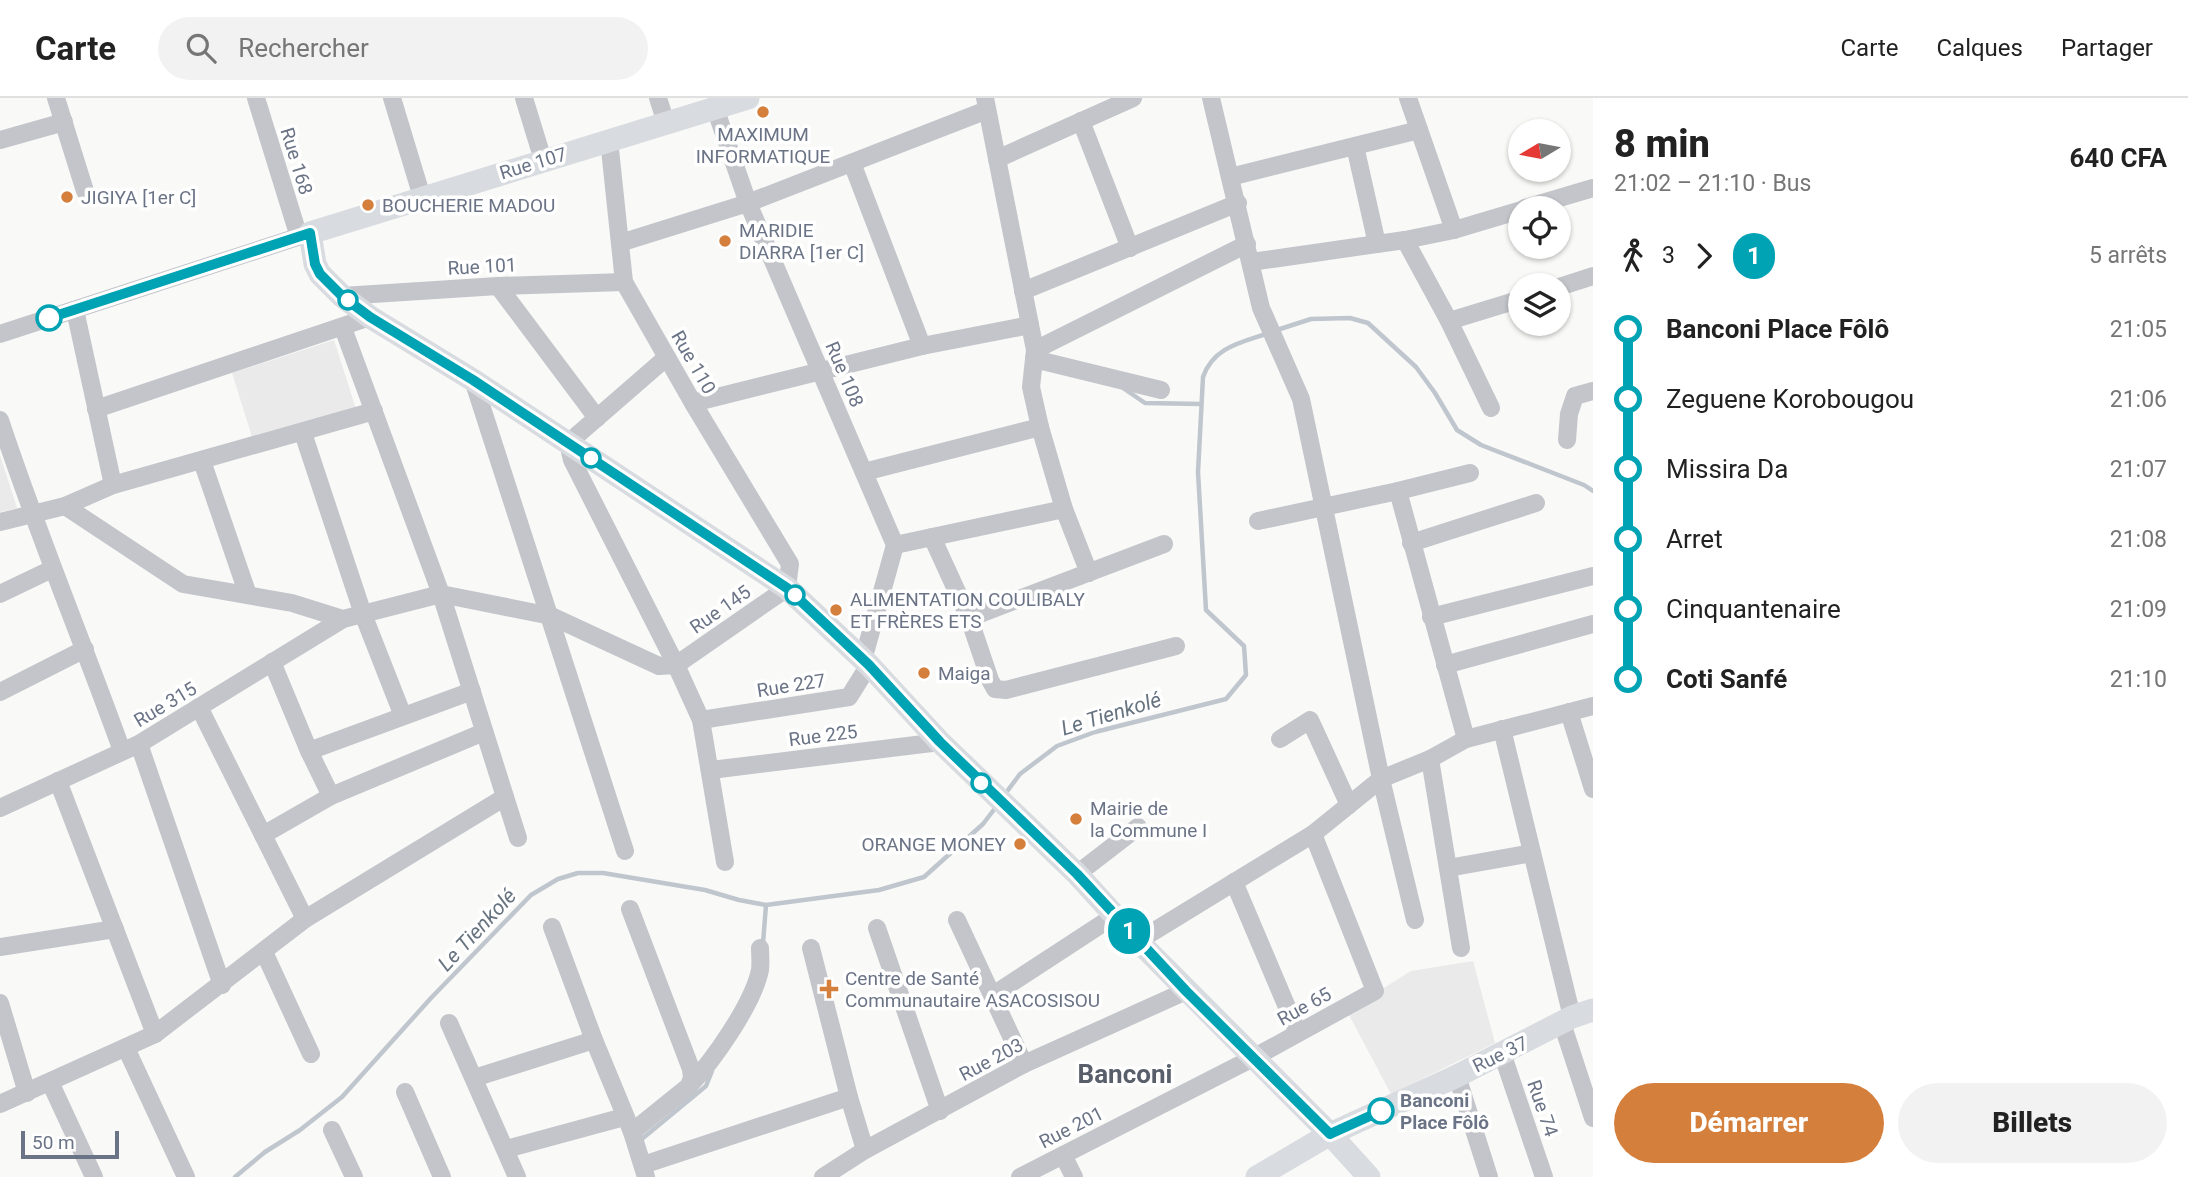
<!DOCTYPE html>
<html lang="fr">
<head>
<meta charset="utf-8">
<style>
	:root { --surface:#fff; --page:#f2f2f2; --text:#222; --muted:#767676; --line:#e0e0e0; --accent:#d57f3c }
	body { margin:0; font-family:Roboto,sans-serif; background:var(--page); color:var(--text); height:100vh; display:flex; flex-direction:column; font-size:26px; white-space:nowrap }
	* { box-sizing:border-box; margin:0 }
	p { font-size:23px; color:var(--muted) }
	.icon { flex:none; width:38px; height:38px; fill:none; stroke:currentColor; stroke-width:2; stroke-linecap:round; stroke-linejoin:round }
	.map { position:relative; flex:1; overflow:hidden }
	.sheet { display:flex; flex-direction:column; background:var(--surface); width:595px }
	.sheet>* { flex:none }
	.badge { padding:0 14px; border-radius:23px; font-size:24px; line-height:46px }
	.needle { width:46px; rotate:260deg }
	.fabs { position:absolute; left:1508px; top:21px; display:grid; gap:14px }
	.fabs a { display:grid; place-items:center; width:63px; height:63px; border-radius:50%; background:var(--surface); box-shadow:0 2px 5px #0004; font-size:35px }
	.scale { position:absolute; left:21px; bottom:18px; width:98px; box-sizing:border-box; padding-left:7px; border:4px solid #6b7486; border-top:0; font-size:19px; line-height:24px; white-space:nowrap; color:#6b7486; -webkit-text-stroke:5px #fff; paint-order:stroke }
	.map>.badge { position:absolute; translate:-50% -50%; box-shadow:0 0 0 4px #fff }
	.legs { display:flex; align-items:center; gap:10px; height:77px; padding:0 21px; font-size:23px }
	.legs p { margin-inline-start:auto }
	.headline { display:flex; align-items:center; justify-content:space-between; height:119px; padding:0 21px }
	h1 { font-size:38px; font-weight:800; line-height:52px }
	.cta { display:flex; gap:14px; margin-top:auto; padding:14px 21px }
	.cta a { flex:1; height:80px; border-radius:42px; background:var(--accent); color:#fff; font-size:28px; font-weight:800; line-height:80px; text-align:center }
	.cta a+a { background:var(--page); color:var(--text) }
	ul { padding:0 21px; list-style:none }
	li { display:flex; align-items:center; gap:24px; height:70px; font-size:26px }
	li i { display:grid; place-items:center; width:10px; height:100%; margin:0 9px; background:currentColor }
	li i::after { content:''; width:18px; height:18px; margin:-9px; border:5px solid; border-radius:50%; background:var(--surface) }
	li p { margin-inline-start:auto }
	li:first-child i { background:linear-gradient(#0000 50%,currentColor 0) }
	li:last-child i { background:linear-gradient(currentColor 50%,#0000 0) }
	header { display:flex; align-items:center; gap:42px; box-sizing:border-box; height:98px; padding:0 35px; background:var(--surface); border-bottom:2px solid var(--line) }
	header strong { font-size:33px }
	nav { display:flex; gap:38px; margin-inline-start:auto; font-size:24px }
	.search { width:490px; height:63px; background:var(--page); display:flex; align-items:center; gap:18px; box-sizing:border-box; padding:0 24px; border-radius:38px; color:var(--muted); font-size:26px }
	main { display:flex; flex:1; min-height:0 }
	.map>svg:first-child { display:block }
	.built { fill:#eaeaea }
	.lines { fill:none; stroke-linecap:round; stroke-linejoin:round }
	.stream { stroke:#c0c6cd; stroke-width:4.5 }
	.minor { stroke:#c3c5ca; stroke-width:18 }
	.major { stroke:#d8dbdf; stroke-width:23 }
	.line-1-casing { stroke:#fff; stroke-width:16 }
	.line-1 { stroke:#00a3b4; stroke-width:10 }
	.poi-dot { fill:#d57f3c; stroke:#fff; stroke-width:2.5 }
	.stop-1-dot { fill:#fff; stroke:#00a3b4; stroke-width:3.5 }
	.labels { text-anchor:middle; stroke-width:7; stroke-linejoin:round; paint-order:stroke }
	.poi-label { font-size:19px; fill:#6b7486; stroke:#fff; text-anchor:start }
	.street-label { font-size:19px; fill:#6b7486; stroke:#fff }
	.stop-label { font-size:19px; font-weight:bold; fill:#6b7486; stroke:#fff; text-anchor:start }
	.water-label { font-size:21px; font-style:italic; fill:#677480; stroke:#fff }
	.district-label { font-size:26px; font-weight:bold; fill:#585f6b; stroke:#fff }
</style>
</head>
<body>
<header>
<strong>Carte</strong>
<div class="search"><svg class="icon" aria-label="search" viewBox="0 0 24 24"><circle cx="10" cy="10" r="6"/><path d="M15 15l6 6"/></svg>Rechercher</div>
<nav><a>Carte</a><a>Calques</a><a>Partager</a></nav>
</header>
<main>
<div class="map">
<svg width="1593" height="1079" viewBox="0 0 1593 1079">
	<rect width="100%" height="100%" fill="#f9f9f7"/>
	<g class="built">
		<path d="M 334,242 L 356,311 L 253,342 L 232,275 Z"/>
		<path d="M 0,357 L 17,410 L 0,414 Z"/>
		<path d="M 1473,863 L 1495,945 L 1391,996 L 1347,913 L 1411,873 Z"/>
	</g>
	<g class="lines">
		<g class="stream">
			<path d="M 1277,232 L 1311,221 L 1350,220 L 1368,225 L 1416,269 L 1435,295 L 1457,332 L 1481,347 L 1584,387 L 1593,393"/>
			<path d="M 1123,290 L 1145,305 L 1201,306"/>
			<path d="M 1005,696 L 1020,676 L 1057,648 L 1095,634 L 1226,601 L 1246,577 L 1244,548 L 1206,512 L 1198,374 L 1203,279 C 1213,250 1239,245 1266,236"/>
			<path d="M 763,845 L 766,807"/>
			<path d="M 643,1040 L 706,988 L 712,973"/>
			<path d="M 235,1079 L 265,1054 L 300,1032 L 342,999 L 431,900 L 531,797 L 558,781 L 578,775 L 603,775 L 705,792 L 739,802 L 766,807 L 879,792 L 924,779 L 983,726 L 996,709"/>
		</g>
		<g class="minor">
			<path d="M 56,0 L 85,93"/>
			<path d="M 256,0 L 299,139"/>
			<path d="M 392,0 L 422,99"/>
			<path d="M 524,0 L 543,62"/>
			<path d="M 658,0 L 666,25"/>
			<path d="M 985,0 L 1035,252 L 1031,289 L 1040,329 L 1064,411 L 1089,475"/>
			<path d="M 1211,0 L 1261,210 L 1301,301 L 1381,681 L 1415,822"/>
			<path d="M 1408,0 L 1454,132"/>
			<path d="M 715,10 L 748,105 L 895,447 L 863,562"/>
			<path d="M 1081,23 L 1130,150"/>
			<path d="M 0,42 L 64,24"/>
			<path d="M 609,42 L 624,184 L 693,305 L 790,466 L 787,490 L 676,567 L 572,362 L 568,345 L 667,259"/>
			<path d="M 1355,48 L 1377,146"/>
			<path d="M 997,61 L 1133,0"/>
			<path d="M 852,65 L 922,248"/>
			<path d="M 1230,79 L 1419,32"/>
			<path d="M 1525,110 L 1593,90"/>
			<path d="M 1405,142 L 1449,223 L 1491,310"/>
			<path d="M 620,145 L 748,105 L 987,12"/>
			<path d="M 1251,164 L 1405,142 L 1454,132 L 1521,112"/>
			<path d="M 498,188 L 597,320"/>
			<path d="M 1559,189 L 1593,178"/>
			<path d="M 1023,193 L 1238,105"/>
			<path d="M 342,198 L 498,188 L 624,184"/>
			<path d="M 75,212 L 113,387"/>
			<path d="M 1449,223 L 1521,201"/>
			<path d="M 343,230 L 441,496 L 518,740"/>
			<path d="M 0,236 L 310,135"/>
			<path d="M 1035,252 L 1247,146"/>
			<path d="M 1034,261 L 1161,292"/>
			<path d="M 473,282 L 625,753"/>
			<path d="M 693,305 L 922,248 L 1030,227"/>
			<path d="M 96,311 L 370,219"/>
			<path d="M 0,322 C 37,434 82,542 122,653"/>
			<path d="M 303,335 L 363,516 L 403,618"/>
			<path d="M 1567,342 L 1569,316 L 1575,298 L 1593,293"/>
			<path d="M 202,363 L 248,497"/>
			<path d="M 864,374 L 1040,329"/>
			<path d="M 1398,393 L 1466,641"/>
			<path d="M 65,408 L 183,486 L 292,505 L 343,521 L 441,496 L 551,518 L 659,568 L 676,567 L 701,622 L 725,764"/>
			<path d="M 1258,423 L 1398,393 L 1470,375"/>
			<path d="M 0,424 L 65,408 L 113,387 L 374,313"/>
			<path d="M 932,439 L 969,520 L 990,582 L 995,591 L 1006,592 L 1176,548"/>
			<path d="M 1411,445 L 1536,405"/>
			<path d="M 895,447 L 1064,411"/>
			<path d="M 0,496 L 52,471"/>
			<path d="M 1431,519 L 1593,478"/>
			<path d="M 969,520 L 1164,446"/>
			<path d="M 272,564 L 309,653 L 331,698"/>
			<path d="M 1445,567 L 1593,526"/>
			<path d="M 0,594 L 85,551"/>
			<path d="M 199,609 L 305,821"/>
			<path d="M 1569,614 L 1593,691"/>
			<path d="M 701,622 L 849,599 L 869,567"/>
			<path d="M 1502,631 L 1572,919"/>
			<path d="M 1280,641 L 1310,622 L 1349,707"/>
			<path d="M 139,646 L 222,887"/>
			<path d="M 309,653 L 472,593"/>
			<path d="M 1430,661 L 1461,850"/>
			<path d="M 711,672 L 940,644"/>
			<path d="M 58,683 L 155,936"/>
			<path d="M 0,710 L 139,646 L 343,521"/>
			<path d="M 263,737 L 331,698 L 484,634"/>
			<path d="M 1448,770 L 1532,755"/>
			<path d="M 1077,776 L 1138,729"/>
			<path d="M 1234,784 L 1298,935"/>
			<path d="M 630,811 L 691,971 L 692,980 L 689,988 L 632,1034"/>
			<path d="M 957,822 L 1024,966"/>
			<path d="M 552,829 L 594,942 L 632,1034 L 646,1079"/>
			<path d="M 877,830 L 940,1013"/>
			<path d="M 1138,843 L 1313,736 L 1381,681 L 1430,661 L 1466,641 L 1593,608"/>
			<path d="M 0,849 L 115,831"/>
			<path d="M 811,850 L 849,999 L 865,1052"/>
			<path d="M 264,854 L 311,956"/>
			<path d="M 993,897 L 1114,818"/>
			<path d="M 0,905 L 27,995"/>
			<path d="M 449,925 L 517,1079"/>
			<path d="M 1562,925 L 1593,1020"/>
			<path d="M 126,950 L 186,1079"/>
			<path d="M 1502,955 L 1544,1079"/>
			<path d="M 1457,978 L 1489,1079"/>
			<path d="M 474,980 L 594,942"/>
			<path d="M 50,984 L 94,1079"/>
			<path d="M 689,988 C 713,963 753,906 760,872 C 761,865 760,857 760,850"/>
			<path d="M 405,994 L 442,1079"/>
			<path d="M 0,1006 L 155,936 L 305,821 L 505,699"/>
			<path d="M 332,1032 L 354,1079"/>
			<path d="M 506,1051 L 624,1019"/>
			<path d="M 1063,1057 L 1074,1079"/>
			<path d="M 643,1067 L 849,999"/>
			<path d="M 823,1079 L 865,1052 L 1024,966 L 1186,893"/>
			<path d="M 1020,1079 L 1253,960 L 1375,893 L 1313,736"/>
		</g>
		<g class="major">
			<path d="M 748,0 L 310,135 L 315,166 L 320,176 L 342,198 L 370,219 L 473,282 L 787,490 L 869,567 L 940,644 L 1077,776 L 1138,843 L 1330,1036 L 1369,1079"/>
			<path d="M 1257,1079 L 1330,1036 L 1457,978 L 1572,919 L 1593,912"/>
		</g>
	</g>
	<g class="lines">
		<defs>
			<path id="line-1" d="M 49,220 L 310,135 L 315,166 L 320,176 L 342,198 L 370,219 L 473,282 L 787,490 L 869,567 L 940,644 L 1077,776 L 1186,893 L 1330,1036 L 1381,1013"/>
		</defs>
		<use href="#line-1" class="line-1-casing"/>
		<use href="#line-1" class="line-1"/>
	</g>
	<g class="poi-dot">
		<circle cx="763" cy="14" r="7"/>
		<circle cx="67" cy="99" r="7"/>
		<circle cx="368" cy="107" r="7"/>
		<circle cx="725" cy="143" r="7"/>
		<circle cx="836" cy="512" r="7"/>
		<circle cx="924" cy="575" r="7"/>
		<circle cx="1076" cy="721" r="7"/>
		<circle cx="1020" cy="746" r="7"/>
		<path d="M825.5 880.5h7v7h7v7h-7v7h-7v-7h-7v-7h7z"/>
	</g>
	<g class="stop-1-dot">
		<circle cx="348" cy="202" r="9"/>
		<circle cx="49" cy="220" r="12"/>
		<circle cx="591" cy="360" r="9"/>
		<circle cx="795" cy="497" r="9"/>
		<circle cx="981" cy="685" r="9"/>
		<circle cx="1381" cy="1013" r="12"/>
	</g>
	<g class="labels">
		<g class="poi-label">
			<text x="763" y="43" text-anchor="middle">MAXIMUM<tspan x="763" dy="22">INFORMATIQUE</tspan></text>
			<text x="81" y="106">JIGIYA [1er C]</text>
			<text x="382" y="114">BOUCHERIE MADOU</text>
			<text x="739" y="139">MARIDIE<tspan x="739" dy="22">DIARRA [1er C]</tspan></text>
			<text x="850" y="508">ALIMENTATION COULIBALY<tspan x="850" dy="22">ET FRÈRES ETS</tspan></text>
			<text x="938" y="582">Maiga</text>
			<text x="1090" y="717">Mairie de<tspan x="1090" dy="22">la Commune I</tspan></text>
			<text x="1006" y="753" text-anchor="end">ORANGE MONEY</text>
			<text x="845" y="887">Centre de Santé<tspan x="845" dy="22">Communautaire ASACOSISOU</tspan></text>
		</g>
		<g class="street-label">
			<text transform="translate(297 63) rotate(73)" y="7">Rue 168</text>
			<text transform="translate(533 65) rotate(-17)" y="7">Rue 107</text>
			<text transform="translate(482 168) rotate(-3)" y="7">Rue 101</text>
			<text transform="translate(694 264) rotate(60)" y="7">Rue 110</text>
			<text transform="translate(845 276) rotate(67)" y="7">Rue 108</text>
			<text transform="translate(720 511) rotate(-35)" y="7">Rue 145</text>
			<text transform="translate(791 587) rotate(-9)" y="7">Rue 227</text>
			<text transform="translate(165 606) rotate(-31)" y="7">Rue 315</text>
			<text transform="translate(823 637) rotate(-7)" y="7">Rue 225</text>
			<text transform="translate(1304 908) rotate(-29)" y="7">Rue 65</text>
			<text transform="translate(1500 956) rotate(-26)" y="7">Rue 37</text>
			<text transform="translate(991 961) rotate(-28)" y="7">Rue 203</text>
			<text transform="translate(1543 1010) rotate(71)" y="7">Rue 74</text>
			<text transform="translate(1071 1029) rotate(-27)" y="7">Rue 201</text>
		</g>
		<g class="stop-label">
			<text x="1400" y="1009">Banconi<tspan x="1400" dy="22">Place Fôlô</tspan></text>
		</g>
		<g class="water-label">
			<text transform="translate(1111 616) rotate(-17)" y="7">Le Tienkolé</text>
			<text transform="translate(477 832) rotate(-47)" y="7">Le Tienkolé</text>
		</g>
		<g class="district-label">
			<text x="1125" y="985">Banconi</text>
		</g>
	</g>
</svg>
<div class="fabs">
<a><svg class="needle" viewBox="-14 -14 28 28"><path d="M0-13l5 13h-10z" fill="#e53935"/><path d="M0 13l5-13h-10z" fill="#767676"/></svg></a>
<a><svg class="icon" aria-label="locate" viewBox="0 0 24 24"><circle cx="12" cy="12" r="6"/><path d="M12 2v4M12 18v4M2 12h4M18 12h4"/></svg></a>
<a><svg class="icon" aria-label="layers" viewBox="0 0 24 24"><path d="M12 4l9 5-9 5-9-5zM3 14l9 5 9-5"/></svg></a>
</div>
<div class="scale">50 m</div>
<b class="badge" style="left:1129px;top:833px;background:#00a3b4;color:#fff">1</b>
</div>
<section class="sheet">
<div class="headline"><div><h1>8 min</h1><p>21:02 – 21:10 · Bus</p></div><b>640 CFA</b></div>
<div class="legs"><svg class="icon" aria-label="walk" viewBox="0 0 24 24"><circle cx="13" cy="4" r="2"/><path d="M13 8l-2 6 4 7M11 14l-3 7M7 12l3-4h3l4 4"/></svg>3<svg class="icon" aria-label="forward" viewBox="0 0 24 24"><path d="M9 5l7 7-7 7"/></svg><b class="badge" style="background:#00a3b4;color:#fff">1</b><p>5 arrêts</p></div>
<ul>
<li><i style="color:#00a3b4"></i><b>Banconi Place Fôlô</b><p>21:05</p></li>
<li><i style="color:#00a3b4"></i><span>Zeguene Korobougou</span><p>21:06</p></li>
<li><i style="color:#00a3b4"></i><span>Missira Da</span><p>21:07</p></li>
<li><i style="color:#00a3b4"></i><span>Arret</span><p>21:08</p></li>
<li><i style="color:#00a3b4"></i><span>Cinquantenaire</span><p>21:09</p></li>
<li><i style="color:#00a3b4"></i><b>Coti Sanfé</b><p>21:10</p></li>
</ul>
<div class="cta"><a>Démarrer</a><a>Billets</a></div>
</section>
</main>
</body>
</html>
